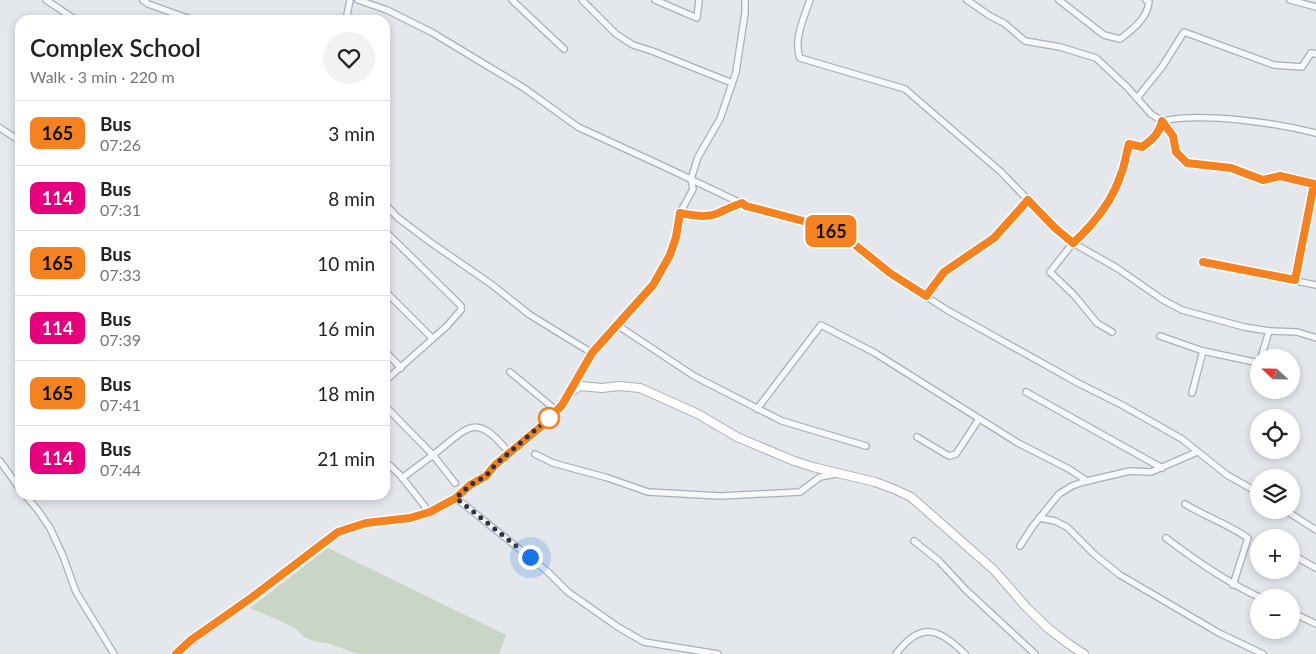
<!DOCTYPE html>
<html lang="en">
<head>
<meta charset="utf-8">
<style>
	:root { --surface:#fff; --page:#f2f2f2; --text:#222; --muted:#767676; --line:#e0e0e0 }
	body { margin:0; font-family:Lato,sans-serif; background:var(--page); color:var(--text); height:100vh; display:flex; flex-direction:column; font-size:19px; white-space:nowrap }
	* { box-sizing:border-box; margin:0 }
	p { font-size:16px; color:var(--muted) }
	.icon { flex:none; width:28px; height:28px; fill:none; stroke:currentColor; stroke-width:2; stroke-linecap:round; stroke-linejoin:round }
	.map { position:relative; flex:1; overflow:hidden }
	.panel { position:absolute; left:15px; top:15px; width:375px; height:485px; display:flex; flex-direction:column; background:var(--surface); border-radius:15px; box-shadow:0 2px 8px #0003 }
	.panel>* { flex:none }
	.badge { padding:0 10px; border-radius:8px; font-size:18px; line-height:32px }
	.needle { width:32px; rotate:292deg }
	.tools { position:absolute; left:1250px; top:349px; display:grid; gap:10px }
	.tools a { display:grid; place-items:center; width:50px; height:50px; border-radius:50%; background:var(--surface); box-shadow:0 2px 8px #0003; font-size:25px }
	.you { position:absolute; width:25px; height:25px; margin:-12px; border:4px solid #fff; border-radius:50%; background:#1a73e8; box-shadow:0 0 0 8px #1a73e833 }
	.map>.badge { position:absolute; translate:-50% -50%; box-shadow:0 0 0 2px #fff }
	.round { display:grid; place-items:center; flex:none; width:52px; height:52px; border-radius:26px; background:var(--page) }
	.headline { display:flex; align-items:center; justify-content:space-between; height:85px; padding:0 15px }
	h1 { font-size:24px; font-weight:600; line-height:38px }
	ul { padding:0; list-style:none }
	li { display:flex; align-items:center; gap:15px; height:65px; padding:0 15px; border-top:1px solid var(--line) }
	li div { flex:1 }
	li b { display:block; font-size:19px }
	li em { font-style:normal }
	li .badge { min-width:55px; font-weight:700; text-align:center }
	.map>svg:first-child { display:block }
	.green { fill:#c9d6c5 }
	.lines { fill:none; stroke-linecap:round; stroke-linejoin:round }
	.minor-casing { stroke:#a9aeb7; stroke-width:8 }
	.secondary-casing { stroke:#a9aeb7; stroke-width:10 }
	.minor { stroke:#f7f8fa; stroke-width:5.5 }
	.secondary { stroke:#fff; stroke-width:8 }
	.line-casing { stroke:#fff; stroke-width:11 }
	.line { stroke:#f58220; stroke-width:8 }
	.walk { stroke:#2b3445; stroke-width:5; stroke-dasharray:0 9 }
	.stop-dot { fill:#fff; stroke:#f58220; stroke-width:2.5 }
</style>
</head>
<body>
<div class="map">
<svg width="1316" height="654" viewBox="0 0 1316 654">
	<rect width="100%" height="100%" fill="#e4e7ec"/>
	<path class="green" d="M 328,548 L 506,635 L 499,654 L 358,654 L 330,644 L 314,641 L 304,637 L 296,629 L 285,623 L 250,608 Z"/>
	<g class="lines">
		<defs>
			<g id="minor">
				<path d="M 46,0 L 76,20"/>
				<path d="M 143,0 L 148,4 L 193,20"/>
				<path d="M 358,0 L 387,10 L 433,33 L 524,88 L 578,127 L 665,167 L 747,206 L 823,226 L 854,244 L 890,273 L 947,310 L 1078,383 L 1122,405 L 1182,439 L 1227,475 L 1259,493"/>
				<path d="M 512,0 L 564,49"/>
				<path d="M 582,0 L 616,34 L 633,45 L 652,51 L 732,83"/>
				<path d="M 655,0 L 697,18 L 699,0"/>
				<path d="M 810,0 C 804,17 793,41 800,58 L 905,89 L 1001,172 L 1028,200"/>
				<path d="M 967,0 L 990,16 L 1004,23 L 1025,41 L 1060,47 L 1096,58 L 1127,87 L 1151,114 L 1162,121 C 1203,112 1276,123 1316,133"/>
				<path d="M 1059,0 L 1104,35 L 1120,39 C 1132,30 1147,19 1149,2 L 1146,0"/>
				<path d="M 1290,0 L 1316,7"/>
				<path d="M 346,20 L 350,0"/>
				<path d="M 1137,98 L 1162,67 L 1184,32 L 1274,65 L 1302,67 L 1311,53 L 1316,54"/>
				<path d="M 1162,121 L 1173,136 L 1176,152 L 1187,163 L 1231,168 L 1263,180 L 1280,176 L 1316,184"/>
				<path d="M 0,128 L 20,141"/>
				<path d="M 385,204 L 397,217 L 430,242 L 491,284 L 530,315 L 592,353"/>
				<path d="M 680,213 C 691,215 705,218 716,214 C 725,210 733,206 742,203"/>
				<path d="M 385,231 L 452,297 L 461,306 L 461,310 L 447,326 L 385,381"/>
				<path d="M 1203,262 L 1316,285"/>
				<path d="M 1295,280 L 1314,184"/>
				<path d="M 385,291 L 432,338"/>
				<path d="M 925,297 L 943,272 L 994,238 L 1028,200 L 1055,228 L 1073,243 L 1117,268 L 1163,300 L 1182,310 L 1244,327 L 1269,331 L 1297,332 L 1316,338"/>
				<path d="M 617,325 L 694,376 L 782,421 L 866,446"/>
				<path d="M 1112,332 L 1097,323 L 1074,295 L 1050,272 L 1073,243 L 1090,227 L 1110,199 L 1122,173 L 1124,160 L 1129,145 L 1142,147 C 1153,139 1159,134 1162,121"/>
				<path d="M 1160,336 L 1203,351"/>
				<path d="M 385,351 L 401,368"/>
				<path d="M 1261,358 L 1269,331"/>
				<path d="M 510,372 L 557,411"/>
				<path d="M 570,392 L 592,353 L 653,285 L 670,255 L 676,237 L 680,213 L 693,189 L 691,179 L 698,157 L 720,119 L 736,72 L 745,13 L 745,0"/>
				<path d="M 1026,392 L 1162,468"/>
				<path d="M 1192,393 L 1203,351 L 1259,363"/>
				<path d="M 385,406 L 433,455 L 402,478"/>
				<path d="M 757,409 L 821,325 L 875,353 L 1018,443 L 1069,469 L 1087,481"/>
				<path d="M 917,437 L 949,456 L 956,454 L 979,419"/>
				<path d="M 535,454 L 553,463 L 608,478 L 648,492 L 721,496 L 800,492 L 820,477 L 836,474"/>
				<path d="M 0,461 L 20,489"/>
				<path d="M 385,461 L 401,476 L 430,513"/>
				<path d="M 455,483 L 433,455 C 468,428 475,410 509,453"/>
				<path d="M 25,495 L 37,509 L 50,528 L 63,556 L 76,592 L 114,654"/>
				<path d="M 456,498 L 548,572 L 568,592 L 618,627 L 644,642 L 718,654"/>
				<path d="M 1185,504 C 1206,517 1228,524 1248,538 L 1233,585"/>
				<path d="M 1285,510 L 1316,530"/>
				<path d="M 1039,518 L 1055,521 L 1067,527 L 1095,555 L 1120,575 L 1219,633 L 1263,654"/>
				<path d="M 1166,538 C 1196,561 1226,582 1261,598"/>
				<path d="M 914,541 L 939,561 L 966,590 L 1035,654"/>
				<path d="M 1020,546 L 1033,526 L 1059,494 L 1072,486 L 1083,482 L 1130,471 L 1151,472 L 1197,452"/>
				<path d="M 1291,554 L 1316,568"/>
				<path d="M 1291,612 L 1316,624"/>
				<path d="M 896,654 C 921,621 939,628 965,654"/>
			</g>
			<path id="secondary" d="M 176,654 L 191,641 L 251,598 L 338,532 L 366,523 L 410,518 L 430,513 L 456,498 L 470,485 L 486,475 L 495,465 L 544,423 L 562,405 L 570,392 L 580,386 L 602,388 L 619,386 L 640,388 L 698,414 L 737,437 L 794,461 L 813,467 L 875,482 L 894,489 L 911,497 L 994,570 L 1027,608 L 1049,629 L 1070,645 L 1084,654"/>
		</defs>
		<use href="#minor" class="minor-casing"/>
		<use href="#secondary" class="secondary-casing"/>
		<use href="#minor" class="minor"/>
		<use href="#secondary" class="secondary"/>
	</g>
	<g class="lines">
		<defs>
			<path id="line" d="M 176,654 L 191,640 L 251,598 L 338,532 L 366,523 L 410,518 L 430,512 L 456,498 L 470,485 L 486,476 L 495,465 L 544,424 L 562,405 L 592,353 L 653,285 L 670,255 L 676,237 L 680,213 C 691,215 705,218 716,214 C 725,210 733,206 742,203 L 746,206 L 822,226 L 854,244 L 890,273 L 926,296 L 944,272 L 994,238 L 1028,200 L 1055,228 L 1073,243 C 1094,224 1112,202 1121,174 C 1125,165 1126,154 1129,144 L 1142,147 C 1153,139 1159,134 1162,121 L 1173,136 L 1176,152 L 1187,163 L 1231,168 L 1263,180 L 1280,176 L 1314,184 L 1295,280 L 1203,262"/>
		</defs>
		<use href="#line" class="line-casing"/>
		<use href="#line" class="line"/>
		<path class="walk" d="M 530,557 L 456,498 L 470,485 L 486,476 L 495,465 L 549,418"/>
	</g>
	<circle class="stop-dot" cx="549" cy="418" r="10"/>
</svg>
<div class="tools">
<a><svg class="needle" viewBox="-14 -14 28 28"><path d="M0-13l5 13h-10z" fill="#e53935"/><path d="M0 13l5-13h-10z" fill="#767676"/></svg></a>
<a><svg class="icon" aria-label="locate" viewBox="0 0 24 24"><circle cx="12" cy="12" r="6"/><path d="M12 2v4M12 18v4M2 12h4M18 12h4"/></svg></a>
<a><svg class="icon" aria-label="layers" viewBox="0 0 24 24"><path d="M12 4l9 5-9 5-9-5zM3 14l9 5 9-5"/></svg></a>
<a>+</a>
<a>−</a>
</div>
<div class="you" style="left:530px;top:557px"></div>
<b class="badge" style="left:831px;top:231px;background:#f58220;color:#111">165</b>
<section class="panel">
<div class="headline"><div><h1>Complex School</h1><p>Walk · 3 min · 220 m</p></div><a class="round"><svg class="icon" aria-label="heart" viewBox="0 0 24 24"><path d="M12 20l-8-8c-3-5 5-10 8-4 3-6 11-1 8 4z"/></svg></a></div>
<ul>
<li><span class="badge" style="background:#f58220;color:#111">165</span><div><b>Bus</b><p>07:26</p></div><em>3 min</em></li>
<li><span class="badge" style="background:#e6007e;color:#fff">114</span><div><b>Bus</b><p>07:31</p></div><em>8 min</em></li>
<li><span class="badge" style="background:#f58220;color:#111">165</span><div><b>Bus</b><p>07:33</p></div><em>10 min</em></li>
<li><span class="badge" style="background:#e6007e;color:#fff">114</span><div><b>Bus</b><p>07:39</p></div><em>16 min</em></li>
<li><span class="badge" style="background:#f58220;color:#111">165</span><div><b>Bus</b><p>07:41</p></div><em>18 min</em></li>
<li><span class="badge" style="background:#e6007e;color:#fff">114</span><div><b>Bus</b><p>07:44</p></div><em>21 min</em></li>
</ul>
</section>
</div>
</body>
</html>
